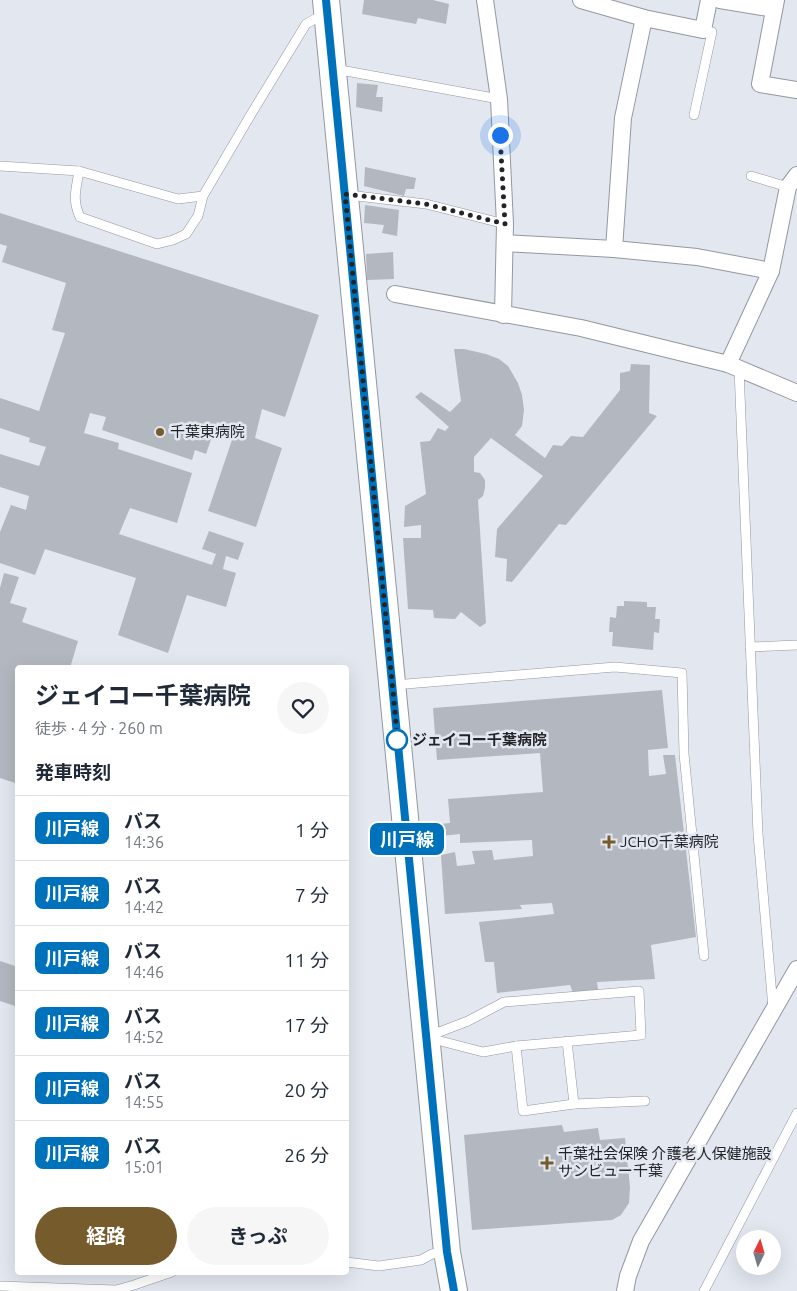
<!DOCTYPE html>
<html lang="ja">
<head>
<meta charset="utf-8">
<style>
	:root { --surface:#fff; --page:#f6f6f7; --text:#1f2937; --muted:#747a83; --line:#e0e1e3; --accent:#765b2d }
	body { margin:0; font-family:Ubuntu,"Noto Sans JP",sans-serif; background:var(--page); color:var(--text); height:100vh; display:flex; flex-direction:column; font-size:19px; white-space:nowrap }
	* { box-sizing:border-box; margin:0 }
	p { font-size:16px; color:var(--muted) }
	.icon { flex:none; width:28px; height:28px; fill:none; stroke:currentColor; stroke-width:2; stroke-linecap:round; stroke-linejoin:round }
	.map { position:relative; flex:1; overflow:hidden }
	.sheet { position:absolute; left:15px; top:665px; width:334px; height:610px; display:flex; flex-direction:column; background:var(--surface); border-radius:5px; box-shadow:0 5px 20px #0002 }
	.sheet>* { flex:none }
	.badge { padding:0 10px; border-radius:8px; font-size:18px; line-height:32px }
	.needle { width:32px; rotate:5deg }
	.buttons { position:absolute; left:736px; top:1230px; display:grid; gap:10px }
	.buttons a { display:grid; place-items:center; width:45px; height:45px; border-radius:50%; background:var(--surface); box-shadow:0 5px 20px #0002; font-size:25px }
	.you { position:absolute; width:25px; height:25px; margin:-12px; border:4px solid #fff; border-radius:50%; background:#1a73e8; box-shadow:0 0 0 8px #1a73e833 }
	.map>.badge { position:absolute; translate:-50% -50%; box-shadow:0 0 0 2px #fff }
	h2 { padding:0 20px; font-size:19px; line-height:45px }
	.round { display:grid; place-items:center; flex:none; width:52px; height:52px; border-radius:26px; background:var(--page) }
	.head { display:flex; align-items:center; justify-content:space-between; height:85px; padding:0 20px }
	h1 { font-size:24px; font-weight:700; line-height:38px }
	.cta { display:flex; gap:10px; margin-top:auto; padding:10px 20px }
	.cta a { flex:1; height:58px; border-radius:30px; background:var(--accent); color:#fff; font-size:20px; font-weight:700; line-height:58px; text-align:center }
	.cta a+a { background:var(--page); color:var(--text) }
	ul { padding:0; list-style:none }
	li { display:flex; align-items:center; gap:15px; height:65px; padding:0 20px; border-top:1px solid var(--line) }
	li div { flex:1 }
	li b { display:block; font-size:19px }
	li em { font-style:normal }
	li .badge { min-width:55px; font-weight:700; text-align:center }
	.map>svg:first-child { display:block }
	.building { fill:#b3b8c0 }
	.lines { fill:none; stroke-linecap:round; stroke-linejoin:round }
	.service-casing { stroke:#9397a0; stroke-width:10 }
	.minor-casing { stroke:#9397a0; stroke-width:18 }
	.primary-casing { stroke:#9397a0; stroke-width:28 }
	.service { stroke:#fff; stroke-width:9 }
	.minor { stroke:#fff; stroke-width:16 }
	.primary { stroke:#fff; stroke-width:26 }
	.line-casing { stroke:#fff; stroke-width:11 }
	.line { stroke:#0072bc; stroke-width:8 }
	.walk { stroke:#222428; stroke-width:5; stroke-dasharray:0 9 }
	.poi-dot { fill:#765b2d; stroke:#e2e7f0; stroke-width:2 }
	.stop-dot { fill:#fff; stroke:#0072bc; stroke-width:2.5 }
	.labels { text-anchor:middle; stroke-width:5; stroke-linejoin:round; paint-order:stroke }
	.poi-label { font-size:15px; fill:#222428; stroke:#e2e7f0; text-anchor:start }
	.stop-label { font-size:15px; font-weight:bold; fill:#222428; stroke:#e2e7f0; text-anchor:start }
</style>
</head>
<body>
<div class="map">
<svg width="797" height="1291" viewBox="0 0 797 1291">
	<rect width="100%" height="100%" fill="#e2e7f0"/>
	<g class="building">
		<path d="M 364,0 L 433,0 L 449,4 L 446,24 L 418,18 L 416,24 L 362,14 Z"/>
		<path d="M 357,83 L 378,85 L 376,97 L 383,97 L 382,112 L 356,107 Z"/>
		<path d="M 365,167 L 416,178 L 414,189 L 406,189 L 404,196 L 364,186 Z"/>
		<path d="M 365,205 L 399,210 L 397,236 L 382,233 L 384,225 L 364,223 Z"/>
		<path d="M 0,213 L 319,315 L 285,417 L 262,409 L 255,438 L 282,448 L 256,527 L 208,511 L 236,428 L 217,422 L 206,454 L 195,450 L 192,460 L 102,430 L 106,417 L 90,413 L 84,433 L 119,443 L 118,449 L 192,473 L 177,523 L 130,508 L 119,534 L 212,565 L 216,554 L 202,549 L 209,531 L 244,543 L 238,560 L 226,556 L 223,569 L 236,573 L 226,607 L 187,595 L 168,653 L 118,635 L 136,578 L 45,549 L 35,575 L 0,563 L 0,532 L 11,505 L 26,510 L 29,496 L 0,487 L 0,454 L 39,466 L 46,447 L 29,442 L 30,438 L 0,428 L 0,398 L 39,411 L 65,333 L 52,330 L 66,283 L 2,262 L 7,246 L 0,244 Z"/>
		<path d="M 393,252 L 394,279 L 367,280 L 366,254 Z"/>
		<path d="M 454,349 L 464,349 L 486,354 L 499,359 L 508,366 L 518,383 L 522,395 L 524,410 L 522,426 L 515,435 L 545,458 L 553,445 L 562,446 L 571,436 L 583,437 L 620,390 L 620,373 L 630,371 L 631,364 L 650,365 L 649,413 L 657,416 L 566,525 L 559,524 L 512,582 L 506,581 L 507,559 L 495,557 L 497,529 L 543,476 L 491,438 L 474,457 L 474,472 L 480,473 L 485,480 L 485,488 L 483,496 L 478,500 L 486,623 L 480,627 L 461,612 L 455,619 L 434,618 L 433,610 L 408,609 L 403,538 L 421,538 L 421,525 L 404,527 L 405,506 L 426,494 L 420,442 L 430,441 L 438,428 L 445,431 L 449,427 L 415,397 L 421,392 L 450,412 L 461,401 Z"/>
		<path d="M 4,573 L 19,577 L 10,603 L 27,608 L 22,622 L 78,641 L 70,668 L 18,668 L 18,784 L 0,778 L 0,588 Z"/>
		<path d="M 624,601 L 647,602 L 647,607 L 656,607 L 655,619 L 660,619 L 659,633 L 654,632 L 653,650 L 612,646 L 613,632 L 609,632 L 610,617 L 616,618 L 617,606 L 624,606 Z"/>
		<path d="M 662,690 L 668,748 L 648,750 L 649,776 L 666,774 L 663,755 L 675,755 L 696,937 L 651,945 L 655,979 L 597,982 L 598,990 L 573,993 L 570,985 L 497,993 L 494,962 L 485,962 L 479,922 L 554,914 L 552,903 L 520,905 L 522,909 L 445,914 L 441,855 L 455,852 L 457,866 L 475,864 L 472,851 L 492,850 L 494,860 L 533,856 L 532,840 L 460,843 L 460,834 L 441,836 L 440,824 L 450,823 L 448,799 L 543,792 L 540,753 L 437,760 L 433,708 Z"/>
		<path d="M 0,961 L 18,967 L 18,1007 L 0,1001 Z"/>
		<path d="M 562,1125 L 564,1132 L 598,1128 L 600,1140 L 625,1138 L 630,1187 L 629,1203 L 621,1215 L 612,1220 L 472,1230 L 464,1135 Z"/>
	</g>
	<g class="lines">
		<defs>
			<g id="service">
				<path d="M 335,69 L 499,99"/>
				<path d="M 694,115 L 712,32 L 703,30"/>
				<path d="M 0,166 L 79,171 L 178,199 L 203,196"/>
				<path d="M 79,171 C 76,190 72,200 80,217 L 157,244 L 173,240 L 186,234 L 198,216 L 203,196 L 250,116 L 306,24 L 324,14"/>
				<path d="M 751,176 L 788,187"/>
				<path d="M 348,195 L 426,204 L 505,224"/>
				<path d="M 739,369 L 758,834 L 773,1008"/>
				<path d="M 750,647 L 797,645"/>
				<path d="M 394,685 L 615,667 L 682,673 L 684,754 L 704,956"/>
				<path d="M 429,1036 L 468,1021 L 504,1002 L 639,991 L 641,1035 L 516,1046"/>
				<path d="M 429,1038 L 483,1052 L 516,1046 L 523,1111 L 574,1104 L 645,1101"/>
				<path d="M 567,1041 L 574,1104"/>
				<path d="M 346,1262 L 379,1266 L 421,1260 L 432,1254 L 444,1252"/>
				<path d="M 0,1286 L 116,1290 L 134,1285 L 172,1272"/>
				<path d="M 704,1291 L 797,1113"/>
			</g>
			<g id="minor">
				<path d="M 485,0 L 499,99 L 505,224 L 503,315"/>
				<path d="M 581,0 L 644,18 L 703,30 L 709,0"/>
				<path d="M 720,0 L 774,9"/>
				<path d="M 776,0 L 760,84 L 797,90"/>
				<path d="M 505,243 L 614,249 L 697,257 L 771,271"/>
				<path d="M 614,249 L 623,118 L 644,18"/>
				<path d="M 395,294 L 581,328 L 728,364 L 797,393"/>
				<path d="M 728,364 L 771,271 L 788,187 L 797,175"/>
				<path d="M 625,1291 L 628,1276 L 641,1241 L 797,969"/>
			</g>
			<path id="primary" d="M 326,0 L 447,1252 L 454,1291"/>
		</defs>
		<use href="#service" class="service-casing"/>
		<use href="#minor" class="minor-casing"/>
		<use href="#primary" class="primary-casing"/>
		<use href="#service" class="service"/>
		<use href="#minor" class="minor"/>
		<use href="#primary" class="primary"/>
	</g>
	<g class="lines">
		<defs>
			<path id="line" d="M 326,0 L 447,1252 L 454,1291"/>
		</defs>
		<use href="#line" class="line-casing"/>
		<use href="#line" class="line"/>
		<path class="walk" d="M 397,740 L 398,744 L 345,194 L 426,204 L 505,224 L 500,135"/>
	</g>
	<g class="poi-dot">
		<circle cx="160" cy="432" r="5"/>
		<path d="M606.5 834.5h5v5h5v5h-5v5h-5v-5h-5v-5h5z"/>
		<path d="M544.5 1155.5h5v5h5v5h-5v5h-5v-5h-5v-5h5z"/>
	</g>
	<circle class="stop-dot" cx="397" cy="740" r="10"/>
	<g class="labels">
		<g class="poi-label">
			<text x="170" y="437">千葉東病院</text>
			<text x="620" y="847">JCHO千葉病院</text>
			<text x="558" y="1159">千葉社会保険 介護老人保健施設<tspan x="558" dy="17">サンビュー千葉</tspan></text>
		</g>
		<g class="stop-label">
			<text x="412" y="745">ジェイコー千葉病院</text>
		</g>
	</g>
</svg>
<div class="buttons">
<a><svg class="needle" viewBox="-14 -14 28 28"><path d="M0-13l5 13h-10z" fill="#e53935"/><path d="M0 13l5-13h-10z" fill="#747a83"/></svg></a>
</div>
<div class="you" style="left:500px;top:135px"></div>
<b class="badge" style="left:407px;top:839px;background:#0072bc;color:#fff">川戸線</b>
<section class="sheet">
<div class="head"><div><h1>ジェイコー千葉病院</h1><p>徒歩 · 4 分 · 260 m</p></div><a class="round"><svg class="icon" aria-label="heart" viewBox="0 0 24 24"><path d="M12 20l-8-8c-3-5 5-10 8-4 3-6 11-1 8 4z"/></svg></a></div>
<h2>発車時刻</h2>
<ul>
<li><span class="badge" style="background:#0072bc;color:#fff">川戸線</span><div><b>バス</b><p>14:36</p></div><em>1 分</em></li>
<li><span class="badge" style="background:#0072bc;color:#fff">川戸線</span><div><b>バス</b><p>14:42</p></div><em>7 分</em></li>
<li><span class="badge" style="background:#0072bc;color:#fff">川戸線</span><div><b>バス</b><p>14:46</p></div><em>11 分</em></li>
<li><span class="badge" style="background:#0072bc;color:#fff">川戸線</span><div><b>バス</b><p>14:52</p></div><em>17 分</em></li>
<li><span class="badge" style="background:#0072bc;color:#fff">川戸線</span><div><b>バス</b><p>14:55</p></div><em>20 分</em></li>
<li><span class="badge" style="background:#0072bc;color:#fff">川戸線</span><div><b>バス</b><p>15:01</p></div><em>26 分</em></li>
</ul>
<div class="cta"><a>経路</a><a>きっぷ</a></div>
</section>
</div>
</body>
</html>
